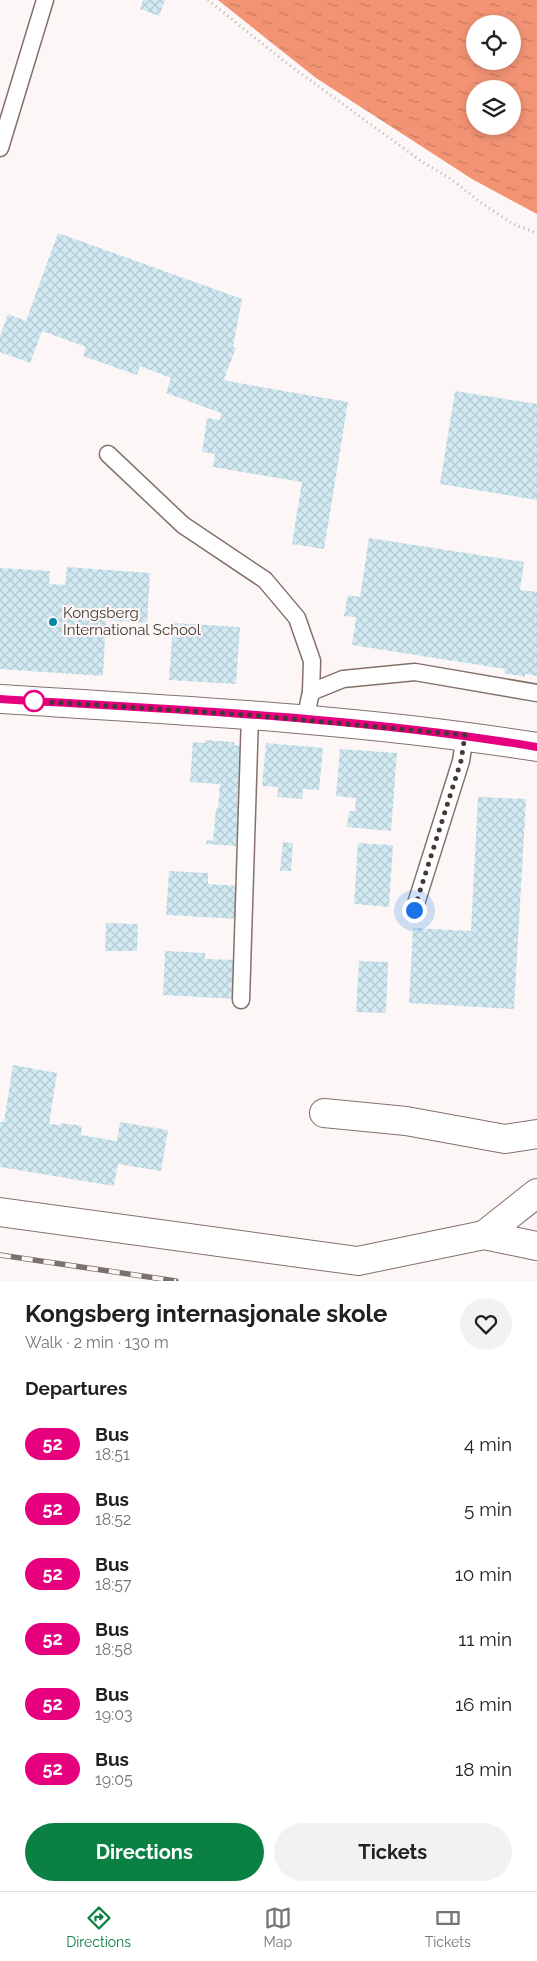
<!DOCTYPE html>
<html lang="en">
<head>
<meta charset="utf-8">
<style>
	:root { --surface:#fff; --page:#f2f2f2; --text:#202124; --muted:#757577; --line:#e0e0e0; --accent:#0b8043 }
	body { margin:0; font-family:Raleway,sans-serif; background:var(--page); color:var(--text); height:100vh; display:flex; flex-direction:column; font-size:19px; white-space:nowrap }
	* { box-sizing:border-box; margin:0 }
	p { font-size:16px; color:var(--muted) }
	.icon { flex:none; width:28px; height:28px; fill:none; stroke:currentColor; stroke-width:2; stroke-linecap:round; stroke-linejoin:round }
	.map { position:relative; height:1281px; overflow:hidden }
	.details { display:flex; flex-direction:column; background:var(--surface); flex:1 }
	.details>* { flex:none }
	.badge { padding:0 10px; border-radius:16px; font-size:18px; line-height:32px }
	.tools { position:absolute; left:466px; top:15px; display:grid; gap:10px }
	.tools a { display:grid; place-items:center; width:55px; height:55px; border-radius:50%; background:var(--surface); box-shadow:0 2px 8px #0003; font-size:25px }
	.you { position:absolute; width:25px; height:25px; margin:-12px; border:4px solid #fff; border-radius:50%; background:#1a73e8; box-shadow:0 0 0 8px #1a73e833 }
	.map>.badge { position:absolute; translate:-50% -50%; box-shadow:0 0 0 2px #fff }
	h2 { padding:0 25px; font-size:19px; line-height:45px }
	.round { display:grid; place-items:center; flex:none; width:52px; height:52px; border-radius:26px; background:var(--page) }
	.summary { display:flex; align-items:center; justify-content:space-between; height:85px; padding:0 25px }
	h1 { font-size:24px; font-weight:700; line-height:38px }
	.cta { display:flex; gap:10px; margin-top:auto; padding:10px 25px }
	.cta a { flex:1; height:58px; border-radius:30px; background:var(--accent); color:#fff; font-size:20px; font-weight:700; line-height:58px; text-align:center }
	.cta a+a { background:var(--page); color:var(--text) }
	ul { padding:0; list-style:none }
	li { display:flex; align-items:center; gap:15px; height:65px; padding:0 25px }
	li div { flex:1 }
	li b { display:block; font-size:19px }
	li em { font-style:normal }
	li .badge { min-width:55px; font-weight:700; text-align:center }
	.tab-bar { display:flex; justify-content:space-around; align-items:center; height:70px; border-top:1px solid var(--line); background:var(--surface); font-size:14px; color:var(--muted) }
	.tab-bar a { display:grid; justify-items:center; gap:2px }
	.tab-bar .selected { color:var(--accent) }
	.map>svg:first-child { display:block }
	.water { fill:url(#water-ripples); fill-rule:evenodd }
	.building { fill:url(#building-cross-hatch) }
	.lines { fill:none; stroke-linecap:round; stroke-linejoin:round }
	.service-casing { stroke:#857069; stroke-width:19 }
	.minor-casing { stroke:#857069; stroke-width:30 }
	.secondary-casing { stroke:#857069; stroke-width:30 }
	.path { stroke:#bab3b2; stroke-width:3; stroke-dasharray:1 4; stroke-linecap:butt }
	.service { stroke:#fff; stroke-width:16 }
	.minor { stroke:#fff; stroke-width:28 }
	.secondary { stroke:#fff; stroke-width:28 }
	.rail-casing { stroke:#7a716f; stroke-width:5.5 }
	.rail { stroke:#fcf7f6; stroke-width:4; stroke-dasharray:11; stroke-linecap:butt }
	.line-casing { stroke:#fff; stroke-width:11 }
	.line { stroke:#e6007e; stroke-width:8 }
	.walk { stroke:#433936; stroke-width:5; stroke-dasharray:0 9 }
	.poi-dot { fill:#0086a8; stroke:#fcf7f6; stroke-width:2 }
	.stop-dot { fill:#fff; stroke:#e6007e; stroke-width:2.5 }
	.labels { text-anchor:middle; stroke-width:4.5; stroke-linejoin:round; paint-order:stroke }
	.poi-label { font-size:15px; fill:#433936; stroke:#fcf7f6; text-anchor:start }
</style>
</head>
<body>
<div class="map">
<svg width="537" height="1281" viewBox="0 0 537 1281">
	<defs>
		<pattern id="water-ripples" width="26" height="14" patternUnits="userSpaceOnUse" patternTransform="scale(1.25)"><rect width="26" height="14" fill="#f29374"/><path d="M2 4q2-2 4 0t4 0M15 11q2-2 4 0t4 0" fill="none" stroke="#c67960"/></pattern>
		<pattern id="building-cross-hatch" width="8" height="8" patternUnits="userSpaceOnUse" patternTransform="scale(1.25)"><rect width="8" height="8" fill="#d0e9f2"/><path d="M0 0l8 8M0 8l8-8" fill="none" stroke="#b4c9d0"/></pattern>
	</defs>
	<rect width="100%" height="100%" fill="#fcf7f6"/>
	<path class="water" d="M 218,0 L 537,0 L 537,214 L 472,179 L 316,78 ZM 475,24 L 512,24 L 512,61 L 475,61 ZM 475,89 L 512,89 L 512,126 L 475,126 Z"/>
	<g class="building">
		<path d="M 143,0 L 165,0 L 159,16 L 140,9 Z"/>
		<path d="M 58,233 L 242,299 L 233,347 L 236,348 L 224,379 L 227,381 L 348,402 L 324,549 L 292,544 L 302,482 L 213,467 L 215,454 L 202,452 L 207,418 L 220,420 L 221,413 L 166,393 L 171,378 L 140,366 L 137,375 L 83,356 L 86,347 L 42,331 L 30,363 L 0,352 L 0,336 L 8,314 L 26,321 Z"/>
		<path d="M 455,391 L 537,404 L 537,500 L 440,484 Z"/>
		<path d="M 369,538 L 524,562 L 520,590 L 537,592 L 537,676 L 525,674 L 525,677 L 504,673 L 505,669 L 352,645 L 356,617 L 344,616 L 348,595 L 360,597 Z"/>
		<path d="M 67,567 L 150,573 L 147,623 L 106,620 L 103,676 L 0,669 L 0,568 L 50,571 L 49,584 L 65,585 Z"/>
		<path d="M 173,623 L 240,627 L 236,684 L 169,680 Z"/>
		<path d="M 205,740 L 234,742 L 234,745 L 247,747 L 236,846 L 206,844 L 206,840 L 213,841 L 216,808 L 218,809 L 220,784 L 190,782 L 193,742 L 205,743 Z"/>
		<path d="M 266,743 L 323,748 L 319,790 L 303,789 L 302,799 L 277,797 L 278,787 L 262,786 Z"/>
		<path d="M 340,749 L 397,753 L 391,831 L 347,827 L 349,811 L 355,811 L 356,798 L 336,796 Z"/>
		<path d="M 478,797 L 526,799 L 514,1009 L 409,1003 L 413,928 L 471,931 Z"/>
		<path d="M 283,842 L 293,843 L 291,871 L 280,871 Z"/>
		<path d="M 358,843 L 393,845 L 389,907 L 354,904 Z"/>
		<path d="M 169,871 L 208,873 L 208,884 L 241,886 L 239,919 L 166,915 Z"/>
		<path d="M 106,923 L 138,924 L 137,951 L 105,951 Z"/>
		<path d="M 165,951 L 205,953 L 205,959 L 238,960 L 236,999 L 163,995 Z"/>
		<path d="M 359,961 L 388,962 L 386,1013 L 356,1012 Z"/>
		<path d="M 13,1065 L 57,1073 L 49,1124 L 61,1125 L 61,1123 L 82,1126 L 81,1135 L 117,1141 L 120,1122 L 168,1130 L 161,1171 L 118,1164 L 114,1186 L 0,1167 L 0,1122 L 4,1122 Z"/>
	</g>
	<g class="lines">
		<defs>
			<g id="service">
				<path d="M 0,148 L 45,0"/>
				<path d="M 108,454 L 183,525 L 265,580 L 297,618 L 312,661 L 311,692"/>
				<path d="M 305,720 L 311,692 L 343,679 L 415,672 L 537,693"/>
				<path d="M 414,910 L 461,761 L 465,735"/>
				<path d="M 241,1000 L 250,715"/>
			</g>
			<g id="minor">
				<path d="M 324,1113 L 406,1121 L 505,1139 L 537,1134"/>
				<path d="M 0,1212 L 358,1261 L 484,1235 L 537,1246"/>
				<path d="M 484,1235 L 537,1193"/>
			</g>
			<path id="secondary" d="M 0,699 C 179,710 359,719 537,747"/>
		</defs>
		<use href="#service" class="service-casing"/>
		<use href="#minor" class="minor-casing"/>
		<use href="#secondary" class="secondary-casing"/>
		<path class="path" d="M 208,0 L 285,62 L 421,161 L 451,179 L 480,202 L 513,224 L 537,233"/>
		<use href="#service" class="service"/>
		<use href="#minor" class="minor"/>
		<use href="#secondary" class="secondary"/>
		<defs>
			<path id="rail" d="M 0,1255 L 176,1281"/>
		</defs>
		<use href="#rail" class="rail-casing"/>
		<use href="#rail" class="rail"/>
	</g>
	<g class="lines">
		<defs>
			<path id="line" d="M 0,699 C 179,710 360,717 537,747"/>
		</defs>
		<use href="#line" class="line-casing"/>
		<use href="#line" class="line"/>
		<path class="walk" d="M 34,701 L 250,715 L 465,735 L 461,761 L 414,910"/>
	</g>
	<circle class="poi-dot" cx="53" cy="622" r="5"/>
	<circle class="stop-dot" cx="34" cy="701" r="10"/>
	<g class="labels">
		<g class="poi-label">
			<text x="63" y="618">Kongsberg<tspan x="63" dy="17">International School</tspan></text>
		</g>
	</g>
</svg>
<div class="tools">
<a><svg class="icon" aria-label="locate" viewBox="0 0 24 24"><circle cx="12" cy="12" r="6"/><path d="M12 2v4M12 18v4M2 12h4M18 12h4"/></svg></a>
<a><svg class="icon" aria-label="layers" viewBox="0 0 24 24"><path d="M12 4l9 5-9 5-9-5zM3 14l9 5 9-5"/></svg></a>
</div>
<div class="you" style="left:414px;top:910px"></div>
</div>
<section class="details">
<div class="summary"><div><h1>Kongsberg internasjonale skole</h1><p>Walk · 2 min · 130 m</p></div><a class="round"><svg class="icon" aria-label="heart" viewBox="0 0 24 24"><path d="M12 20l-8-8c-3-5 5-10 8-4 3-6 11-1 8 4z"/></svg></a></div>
<h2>Departures</h2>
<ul>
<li><span class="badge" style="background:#e6007e;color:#fff">52</span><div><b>Bus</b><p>18:51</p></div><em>4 min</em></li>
<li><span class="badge" style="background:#e6007e;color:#fff">52</span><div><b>Bus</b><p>18:52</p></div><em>5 min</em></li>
<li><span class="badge" style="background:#e6007e;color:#fff">52</span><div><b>Bus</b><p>18:57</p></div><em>10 min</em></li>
<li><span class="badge" style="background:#e6007e;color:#fff">52</span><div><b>Bus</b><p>18:58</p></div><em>11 min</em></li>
<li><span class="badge" style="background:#e6007e;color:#fff">52</span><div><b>Bus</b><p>19:03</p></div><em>16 min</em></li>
<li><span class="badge" style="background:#e6007e;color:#fff">52</span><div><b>Bus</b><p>19:05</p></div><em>18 min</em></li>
</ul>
<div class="cta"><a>Directions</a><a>Tickets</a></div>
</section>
<nav class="tab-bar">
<a class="selected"><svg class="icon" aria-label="directions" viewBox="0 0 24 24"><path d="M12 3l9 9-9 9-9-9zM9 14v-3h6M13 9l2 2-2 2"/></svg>Directions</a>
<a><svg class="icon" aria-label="map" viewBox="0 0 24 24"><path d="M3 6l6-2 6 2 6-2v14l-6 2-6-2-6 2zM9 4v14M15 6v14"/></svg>Map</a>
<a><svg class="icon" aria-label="tickets" viewBox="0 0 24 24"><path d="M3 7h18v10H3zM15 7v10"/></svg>Tickets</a>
</nav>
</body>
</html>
